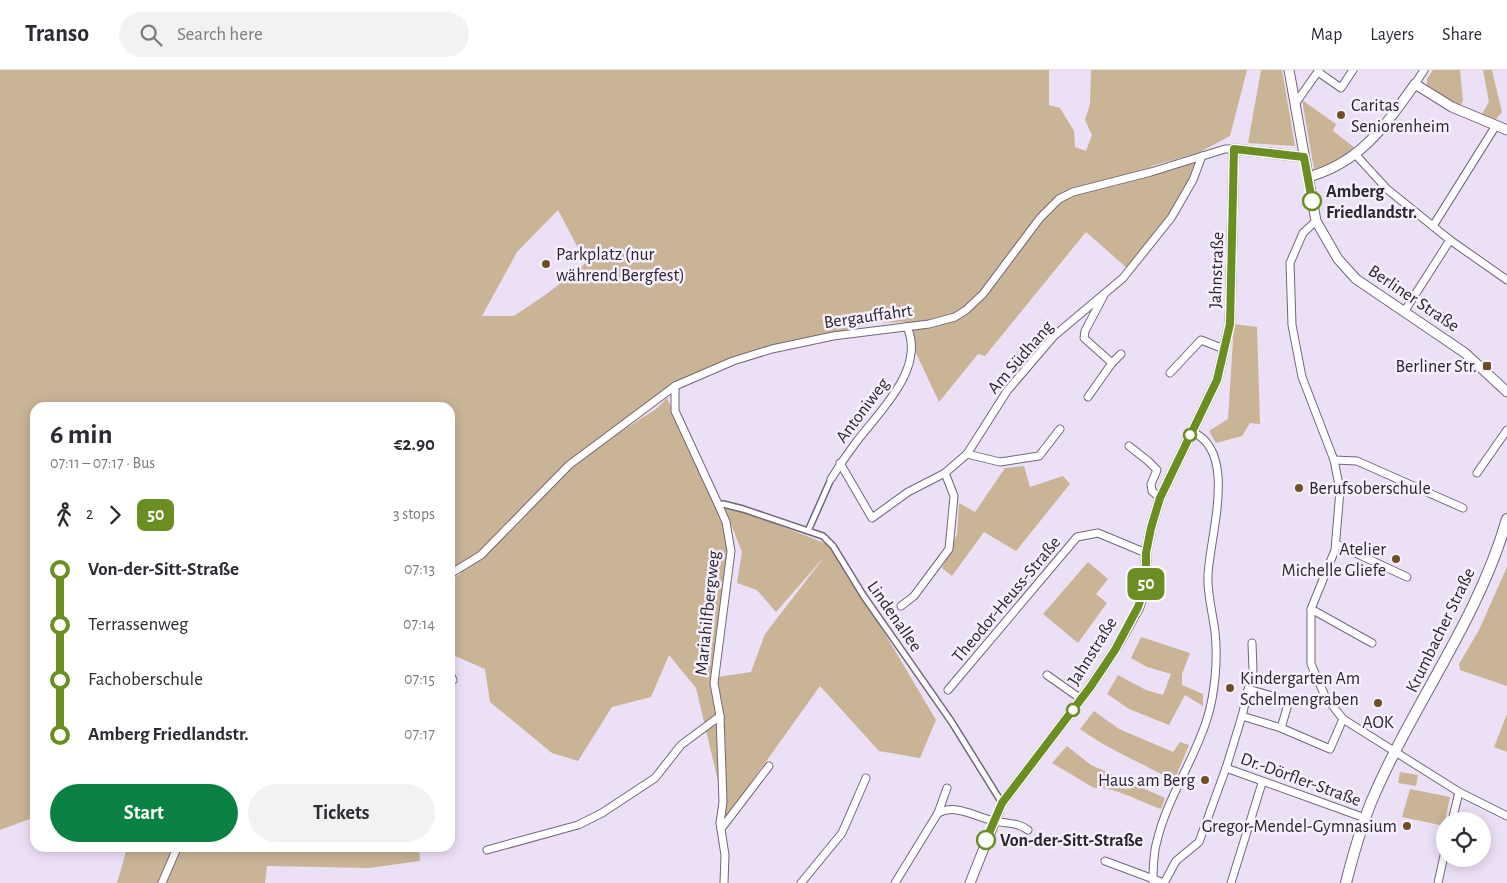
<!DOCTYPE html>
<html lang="en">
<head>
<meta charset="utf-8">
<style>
	:root { --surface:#fff; --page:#f2f2f3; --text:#2b2b33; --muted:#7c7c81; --line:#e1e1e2; --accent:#0b8043 }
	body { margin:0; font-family:"Alegreya Sans",sans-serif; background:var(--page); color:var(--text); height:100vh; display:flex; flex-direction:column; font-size:19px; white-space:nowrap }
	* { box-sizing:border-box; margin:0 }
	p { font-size:16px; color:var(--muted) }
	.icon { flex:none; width:28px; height:28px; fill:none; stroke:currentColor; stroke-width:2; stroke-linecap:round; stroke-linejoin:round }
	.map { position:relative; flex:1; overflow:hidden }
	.sheet { position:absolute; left:30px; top:332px; width:425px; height:450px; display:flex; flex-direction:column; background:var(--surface); border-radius:15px; box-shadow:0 2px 12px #0003 }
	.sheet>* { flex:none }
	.badge { padding:0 10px; border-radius:8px; font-size:18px; line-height:32px }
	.fabs { position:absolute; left:1436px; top:742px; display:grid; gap:10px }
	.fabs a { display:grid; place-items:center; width:55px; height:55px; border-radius:50%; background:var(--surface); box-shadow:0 2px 12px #0003; font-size:25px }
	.map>.badge { position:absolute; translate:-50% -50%; box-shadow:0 0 0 2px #fff }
	.legs { display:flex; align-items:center; gap:8px; height:55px; padding:0 20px; font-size:16px }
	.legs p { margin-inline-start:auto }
	.summary { display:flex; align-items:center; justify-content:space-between; height:85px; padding:0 20px }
	h1 { font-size:28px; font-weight:600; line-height:38px }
	.action { display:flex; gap:10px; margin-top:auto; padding:10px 20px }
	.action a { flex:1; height:58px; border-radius:30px; background:var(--accent); color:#fff; font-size:20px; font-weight:600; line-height:58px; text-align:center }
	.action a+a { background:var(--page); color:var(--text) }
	ul { padding:0 20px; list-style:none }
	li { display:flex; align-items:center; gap:18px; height:55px; font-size:19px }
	li i { display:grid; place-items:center; width:8px; height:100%; margin:0 6px; background:currentColor }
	li i::after { content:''; width:12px; height:12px; margin:-6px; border:4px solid; border-radius:50%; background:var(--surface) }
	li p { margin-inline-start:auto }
	li:first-child i { background:linear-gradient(#0000 50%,currentColor 0) }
	li:last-child i { background:linear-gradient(currentColor 50%,#0000 0) }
	header { display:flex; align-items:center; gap:30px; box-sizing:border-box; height:70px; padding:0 25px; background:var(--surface); border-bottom:1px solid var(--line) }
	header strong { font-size:24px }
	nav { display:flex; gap:28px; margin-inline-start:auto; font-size:18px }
	.search { width:350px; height:45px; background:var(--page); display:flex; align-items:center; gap:12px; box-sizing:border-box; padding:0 18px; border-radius:28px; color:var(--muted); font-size:19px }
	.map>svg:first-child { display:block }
	.green { fill:#cab496; fill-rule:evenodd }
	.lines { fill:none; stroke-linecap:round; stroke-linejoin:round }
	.pedestrian-casing { stroke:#71677a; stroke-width:8 }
	.minor-casing { stroke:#71677a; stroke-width:9 }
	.tertiary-casing { stroke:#71677a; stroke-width:11 }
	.secondary-casing { stroke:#71677a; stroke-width:12 }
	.pedestrian { stroke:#fff; stroke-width:5 }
	.minor { stroke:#fff; stroke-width:7 }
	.tertiary { stroke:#fff; stroke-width:9 }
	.secondary { stroke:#fff; stroke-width:10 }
	.line-1-casing { stroke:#fff; stroke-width:11 }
	.line-1 { stroke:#6b8e23; stroke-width:8 }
	.poi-dot { fill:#6e5024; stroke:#f6effd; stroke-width:2 }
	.stop-1-dot { fill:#fff; stroke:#6b8e23; stroke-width:2.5 }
	.labels { text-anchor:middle; stroke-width:5; stroke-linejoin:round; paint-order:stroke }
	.poi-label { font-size:18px; fill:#2b262e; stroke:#f6effd; text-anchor:start }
	.stop-label { font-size:18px; font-weight:bold; fill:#2b262e; stroke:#f6effd; text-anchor:start }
	.street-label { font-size:18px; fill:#2b262e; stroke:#f6effd }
</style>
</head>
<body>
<header>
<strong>Transo</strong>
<div class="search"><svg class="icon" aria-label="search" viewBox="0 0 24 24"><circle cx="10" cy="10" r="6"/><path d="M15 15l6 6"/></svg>Search here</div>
<nav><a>Map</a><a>Layers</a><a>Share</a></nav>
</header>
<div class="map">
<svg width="1507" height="813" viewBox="0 0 1507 813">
	<rect width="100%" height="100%" fill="#ece0f6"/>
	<g class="green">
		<path d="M 0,0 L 1049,0 L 1049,35 L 1060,38 L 1074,61 L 1075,77 L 1086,81 L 1092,65 L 1085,50 L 1090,34 L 1091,0 L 1247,0 L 1230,66 L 1198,83 L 1151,96 L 1151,102 L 1074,121 L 1117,115 L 1197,91 C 1184,132 1153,165 1127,198 L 1086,162 L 985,286 L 978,284 L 939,332 L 916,283 L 912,268 L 905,252 L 873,253 L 736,287 L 672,315 L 578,389 L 656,339 L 667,328 L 734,479 L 718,607 L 751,602 L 765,564 L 825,486 L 776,542 L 757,520 L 737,513 L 742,482 L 723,434 L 833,476 L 936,650 L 920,688 L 879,681 L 820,616 L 725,749 L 723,732 L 696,618 L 669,585 L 651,627 L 612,637 L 578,691 L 552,683 L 490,632 L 485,599 L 455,586 L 450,581 L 450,509 L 461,504 L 450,492 L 450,338 L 35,338 L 35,747 L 0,760 ZM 558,140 L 586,193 L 548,223 L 514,246 L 482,246 L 517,182 Z"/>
		<path d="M 1261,0 L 1282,0 L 1295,76 L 1248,73 Z"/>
		<path d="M 1433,0 L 1460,0 L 1463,31 L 1460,36 L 1427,15 L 1427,9 Z"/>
		<path d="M 1483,0 L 1492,0 L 1502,42 L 1496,49 L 1482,44 L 1489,32 Z"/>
		<path d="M 1302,30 L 1336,54 L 1333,61 L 1355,78 L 1332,93 L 1314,99 Z"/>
		<path d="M 1234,254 L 1257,257 L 1260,354 L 1250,353 L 1242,366 L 1216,373 L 1209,361 L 1228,349 Z"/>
		<path d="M 1024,396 L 1030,417 L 1063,406 L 1070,414 L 1016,481 L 984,462 L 952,506 L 942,498 L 957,464 L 959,433 L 975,442 L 1005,398 Z"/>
		<path d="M 1088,492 L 1108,509 L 1096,524 L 1107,533 L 1078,573 L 1043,544 Z"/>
		<path d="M 1507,497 L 1507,616 L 1460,600 L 1459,594 L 1479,560 Z"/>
		<path d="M 1141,567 L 1190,583 L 1182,604 L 1182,615 L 1203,624 L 1203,636 L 1185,625 L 1169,655 L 1129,639 L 1107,624 L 1118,605 L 1146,620 L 1163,625 L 1171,604 L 1147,597 L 1131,588 Z"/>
		<path d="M 1094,641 L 1119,659 L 1173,682 L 1180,672 L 1189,675 L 1174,711 C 1142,693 1109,680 1080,659 Z"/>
		<path d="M 1507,644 L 1507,682 L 1494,677 Z"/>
		<path d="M 1067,676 L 1091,695 L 1165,728 L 1161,739 C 1144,733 1110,715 1094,718 L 1052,693 Z"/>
		<path d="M 1400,702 L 1418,705 L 1416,716 L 1398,713 Z"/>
		<path d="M 1410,719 L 1450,727 L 1444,756 L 1402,747 Z"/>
		<path d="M 127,778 L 419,778 L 420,791 L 369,798 L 267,796 L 265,813 L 117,813 Z"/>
	</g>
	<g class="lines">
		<defs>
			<g id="pedestrian">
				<path d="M 719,436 L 723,434 L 743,439 L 823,466 L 833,476 L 863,525 L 951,651 L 1002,733"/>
				<path d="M 808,461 L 831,409"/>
			</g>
			<g id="minor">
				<path d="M 1318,2 L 1341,18 L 1353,0"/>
				<path d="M 1415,14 L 1424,0"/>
				<path d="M 1295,34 L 1319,0"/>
				<path d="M 1355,84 L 1387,119 L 1450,170 L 1507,210"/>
				<path d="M 1316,151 L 1303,163 L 1290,193 L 1292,255 L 1302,307 L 1334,390 L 1340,420 L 1335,480 L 1311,539 L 1311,594 L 1325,626 L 1343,649 L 1459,722 L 1507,746"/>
				<path d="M 1433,156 L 1495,57"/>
				<path d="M 1404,242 L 1450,170"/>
				<path d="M 1112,293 L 1121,284"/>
				<path d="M 1170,303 L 1201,270 L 1224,279"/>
				<path d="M 675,316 L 675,341 L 719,436 L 726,452 L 731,481 L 714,613 L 720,646 L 723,732 L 720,753 L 725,785 L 724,813"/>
				<path d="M 1088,327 L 1112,293 L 1084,268 L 1085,261 L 1104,225"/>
				<path d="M 1129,376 L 1148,391 L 1157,400 L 1151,414 L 1152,421 L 1160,428"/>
				<path d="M 967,384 L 1000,392 L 1039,386 L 1060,359"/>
				<path d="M 1334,390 L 1357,391 L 1463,438"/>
				<path d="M 840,393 L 872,448 L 908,422 L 945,403 L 967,384 L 1007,321 L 1054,266 L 1123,208 L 1171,148 L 1193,110 L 1202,86"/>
				<path d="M 1477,403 L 1507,360"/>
				<path d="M 831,409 C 839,396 848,383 857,371 C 880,341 926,298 907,257"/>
				<path d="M 1336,474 L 1407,507"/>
				<path d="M 450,504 L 481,485 L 569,395 L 675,316 L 733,291 L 772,279 L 833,266 L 929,254 L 955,247 L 966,240 L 983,224 L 1040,148 L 1059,129 L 1073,122 L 1151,102 L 1225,79 L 1234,79"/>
				<path d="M 901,536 L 914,526 L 949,479 L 954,426 L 945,403"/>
				<path d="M 1311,539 L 1372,573"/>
				<path d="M 450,604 L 453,610"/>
				<path d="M 1047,605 L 1081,629"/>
				<path d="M 1248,619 L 1289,631 L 1281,658"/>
				<path d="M 948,620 L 1077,467 L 1098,463 L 1146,483"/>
				<path d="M 1242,646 L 1281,658 L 1330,679 L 1343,649"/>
				<path d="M 1226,698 L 1365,748"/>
				<path d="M 938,743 C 957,733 976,748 995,751 C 1007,754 1017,752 1028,760"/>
				<path d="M 1452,751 L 1459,722"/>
				<path d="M 721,759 L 769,696"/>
				<path d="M 487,780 L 578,755 L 602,743 L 655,708 L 681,675 L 720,646"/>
				<path d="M 1105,791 L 1164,813"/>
				<path d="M 162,813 L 177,778"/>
				<path d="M 801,813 L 842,763 L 866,708"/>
				<path d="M 895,813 L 938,743 L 947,718"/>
				<path d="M 1153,813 C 1153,800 1153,784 1157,771 C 1167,728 1194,691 1207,649 C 1215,624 1218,589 1215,562 C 1213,544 1207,524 1208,506 C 1209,468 1239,381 1192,362"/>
				<path d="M 1164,813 L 1176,791 L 1199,772 L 1226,698 L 1242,646 L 1253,600 L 1252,573"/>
				<path d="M 1231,813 L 1262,713"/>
				<path d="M 1438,813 L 1445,781"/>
			</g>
			<g id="tertiary">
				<path d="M 1289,0 L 1316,151 L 1338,189 L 1356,209 L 1465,283 L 1507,322"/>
				<path d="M 1308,107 C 1360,93 1385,56 1415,14 L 1452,37 L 1507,60"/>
				<path d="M 970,813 L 1002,733 L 1091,616 L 1115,580 L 1139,537 L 1146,514 L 1146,483 L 1151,458 L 1160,428 L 1217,310 L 1230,254 L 1234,79 L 1304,87"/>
			</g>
			<path id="secondary" d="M 1346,813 C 1353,785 1361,757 1372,730 C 1413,634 1478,550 1507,449"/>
		</defs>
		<use href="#pedestrian" class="pedestrian-casing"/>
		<use href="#minor" class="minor-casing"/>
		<use href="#tertiary" class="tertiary-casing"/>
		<use href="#secondary" class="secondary-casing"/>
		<use href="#pedestrian" class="pedestrian"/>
		<use href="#minor" class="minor"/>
		<use href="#tertiary" class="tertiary"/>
		<use href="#secondary" class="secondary"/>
	</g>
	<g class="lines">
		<defs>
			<path id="line-1" d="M 986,770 L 1002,733 L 1091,616 L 1115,580 L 1138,537 L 1146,514 L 1146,483 L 1151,458 L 1160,428 L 1217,310 L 1230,254 L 1234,79 L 1304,87 L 1312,131"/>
		</defs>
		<use href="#line-1" class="line-1-casing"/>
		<use href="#line-1" class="line-1"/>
	</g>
	<g class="poi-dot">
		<circle cx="1341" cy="45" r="5"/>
		<circle cx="546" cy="194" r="5"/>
		<rect x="1482" y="291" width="10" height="10" rx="2.5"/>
		<circle cx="1299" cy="418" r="5"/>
		<circle cx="1396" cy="489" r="5"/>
		<circle cx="1230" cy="618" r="5"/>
		<circle cx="1378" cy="633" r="5"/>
		<circle cx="1205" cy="710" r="5"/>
		<circle cx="1407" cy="756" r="5"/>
	</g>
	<g class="stop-1-dot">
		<circle cx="1312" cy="131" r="9"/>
		<circle cx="1190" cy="365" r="6"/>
		<circle cx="1073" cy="640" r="6"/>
		<circle cx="986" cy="770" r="9"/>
	</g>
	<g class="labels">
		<g class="poi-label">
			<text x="1351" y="41">Caritas<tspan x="1351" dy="21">Seniorenheim</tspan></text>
			<text x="556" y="190">Parkplatz (nur<tspan x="556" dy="21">während Bergfest)</tspan></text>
			<text x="1477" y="302" text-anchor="end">Berliner Str.</text>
			<text x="1309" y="424">Berufsoberschule</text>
			<text x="1386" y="485" text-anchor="end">Atelier<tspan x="1386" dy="21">Michelle Gliefe</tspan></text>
			<text x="1240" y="614">Kindergarten Am<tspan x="1240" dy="21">Schelmengraben</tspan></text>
			<text x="1378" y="658" text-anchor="middle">AOK</text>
			<text x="1195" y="716" text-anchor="end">Haus am Berg</text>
			<text x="1397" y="762" text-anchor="end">Gregor-Mendel-Gymnasium</text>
		</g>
		<g class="stop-label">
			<text x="1326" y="127">Amberg<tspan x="1326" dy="21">Friedlandstr.</tspan></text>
			<text x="1000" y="776">Von-der-Sitt-Straße</text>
		</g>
		<g class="street-label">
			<text transform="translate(1216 200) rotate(-88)" y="6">Jahnstraße</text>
			<text transform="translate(1414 228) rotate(34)" y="6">Berliner Straße</text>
			<text transform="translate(868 246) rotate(-8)" y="6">Bergauffahrt</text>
			<text transform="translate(1020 287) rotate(-49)" y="6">Am Südhang</text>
			<text transform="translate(862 340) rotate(-53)" y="6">Antoniweg</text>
			<text transform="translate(1006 529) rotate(-50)" y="6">Theodor-Heuss-Straße</text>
			<text transform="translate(707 543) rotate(-84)" y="6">Mariahilfbergweg</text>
			<text transform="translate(895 546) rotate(55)" y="6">Lindenallee</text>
			<text transform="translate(1440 560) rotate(-64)" y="6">Krumbacher Straße</text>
			<text transform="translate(1092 581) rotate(-58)" y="6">Jahnstraße</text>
			<text transform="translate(1301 709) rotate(20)" y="6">Dr.-Dörfler-Straße</text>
		</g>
	</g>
</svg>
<div class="fabs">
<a><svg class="icon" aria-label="locate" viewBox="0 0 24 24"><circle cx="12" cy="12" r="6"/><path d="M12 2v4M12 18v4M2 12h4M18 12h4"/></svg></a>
</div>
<b class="badge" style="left:1146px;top:514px;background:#6b8e23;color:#fff">50</b>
<section class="sheet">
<div class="summary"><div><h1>6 min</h1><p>07:11 – 07:17 · Bus</p></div><b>€2.90</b></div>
<div class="legs"><svg class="icon" aria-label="walk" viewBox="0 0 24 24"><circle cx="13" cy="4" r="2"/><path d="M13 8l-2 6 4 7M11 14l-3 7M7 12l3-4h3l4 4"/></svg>2<svg class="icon" aria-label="forward" viewBox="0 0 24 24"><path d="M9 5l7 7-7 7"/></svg><b class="badge" style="background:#6b8e23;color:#fff">50</b><p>3 stops</p></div>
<ul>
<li><i style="color:#6b8e23"></i><b>Von-der-Sitt-Straße</b><p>07:13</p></li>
<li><i style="color:#6b8e23"></i><span>Terrassenweg</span><p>07:14</p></li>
<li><i style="color:#6b8e23"></i><span>Fachoberschule</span><p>07:15</p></li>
<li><i style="color:#6b8e23"></i><b>Amberg Friedlandstr.</b><p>07:17</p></li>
</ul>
<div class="action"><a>Start</a><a>Tickets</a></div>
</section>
</div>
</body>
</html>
